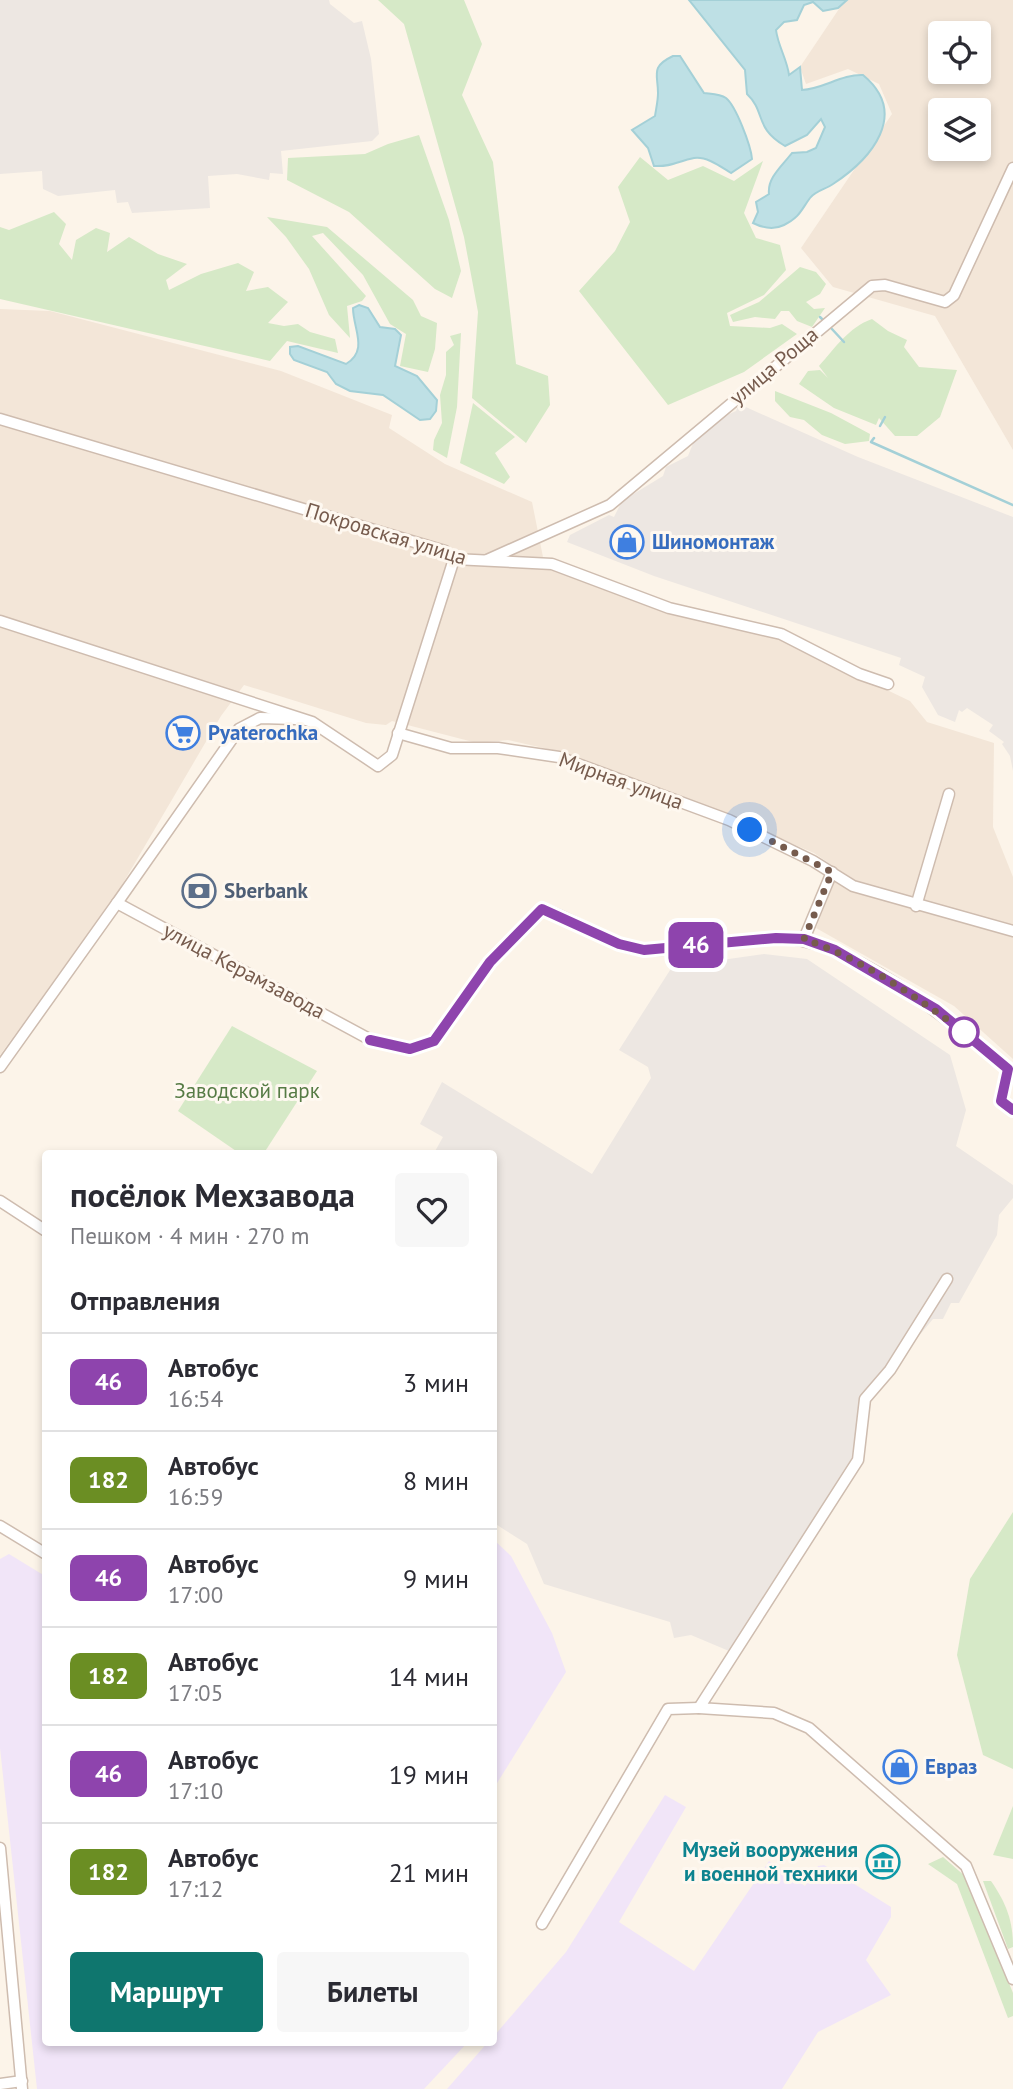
<!DOCTYPE html>
<html lang="ru">
<head>
<meta charset="utf-8">
<style>
	:root { --surface:#fff; --page:#f7f7f7; --text:#2b2b33; --muted:#7c7c81; --line:#e1e1e2; --accent:#0f766e }
	body { margin:0; font-family:"PT Sans",sans-serif; background:var(--page); color:var(--text); height:100vh; display:flex; flex-direction:column; font-size:26px; white-space:nowrap }
	* { box-sizing:border-box; margin:0 }
	p { font-size:23px; color:var(--muted) }
	.icon { flex:none; width:38px; height:38px; fill:none; stroke:currentColor; stroke-width:2; stroke-linecap:round; stroke-linejoin:round }
	.map { position:relative; flex:1; overflow:hidden }
	.side { position:absolute; left:42px; top:1150px; width:455px; height:896px; display:flex; flex-direction:column; background:var(--surface); border-radius:7px; box-shadow:0 4px 10px #0003 }
	.side>* { flex:none }
	.badge { padding:0 14px; border-radius:10px; font-size:24px; line-height:46px }
	.buttons { position:absolute; left:928px; top:21px; display:grid; gap:14px }
	.buttons a { display:grid; place-items:center; width:63px; height:63px; border-radius:7px; background:var(--surface); box-shadow:0 4px 10px #0003; font-size:35px }
	.you { position:absolute; width:35px; height:35px; margin:-18px; border:5px solid #fff; border-radius:50%; background:#1a73e8; box-shadow:0 0 0 10px #1a73e833 }
	.map>.badge { position:absolute; translate:-50% -50%; box-shadow:0 0 0 4px #fff }
	h2 { padding:0 28px; font-size:26px; line-height:63px }
	.round { display:grid; place-items:center; flex:none; width:74px; height:74px; border-radius:7px; background:var(--page) }
	.summary { display:flex; align-items:center; justify-content:space-between; height:119px; padding:0 28px }
	h1 { font-size:33px; font-weight:700; line-height:52px }
	.primary-button { display:flex; gap:14px; margin-top:auto; padding:14px 28px }
	.primary-button a { flex:1; height:80px; border-radius:7px; background:var(--accent); color:#fff; font-size:28px; font-weight:700; line-height:80px; text-align:center }
	.primary-button a+a { background:var(--page); color:var(--text) }
	ul { padding:0; list-style:none }
	li { display:flex; align-items:center; gap:21px; height:98px; padding:0 28px; border-top:2px solid var(--line) }
	li div { flex:1 }
	li b { display:block; font-size:26px }
	li em { font-style:normal }
	li .badge { min-width:77px; font-weight:700; text-align:center }
	.map>svg:first-child { display:block }
	.residential { fill:#f3e6d8; fill-rule:evenodd }
	.industrial { fill:#ede7e2 }
	.education { fill:#f1e5f8 }
	.green { fill:#d6e9c7 }
	.water { fill:#bee0e5; stroke:#a4d0d7; stroke-width:2 }
	.lines { fill:none; stroke-linecap:round; stroke-linejoin:round }
	.stream { stroke:#a4d0d7; stroke-width:2.5 }
	.minor-casing { stroke:#cebcaf; stroke-width:13 }
	.minor { stroke:#fff; stroke-width:10 }
	.line-casing { stroke:#fff; stroke-width:16 }
	.line { stroke:#8e44ad; stroke-width:10 }
	.walk { stroke:#765b4d; stroke-width:7; stroke-dasharray:0 12.6 }
	.stop-dot { fill:#fff; stroke:#8e44ad; stroke-width:3.5 }
	.labels { text-anchor:middle; stroke-width:6; stroke-linejoin:round; paint-order:stroke }
	.street-label { font-size:21px; fill:#765b4d; stroke:#fef8f0 }
	.shop-label { font-size:21px; font-weight:bold; fill:#366cbe; stroke:#fef8f0; text-anchor:start }
	.service-label { font-size:21px; font-weight:bold; fill:#4e5e75; stroke:#fef8f0; text-anchor:start }
	.park-label { font-size:21px; fill:#567b45; stroke:#fef8f0 }
	.culture-label { font-size:21px; font-weight:bold; fill:#0d838f; stroke:#fef8f0; text-anchor:end }
</style>
</head>
<body>
<div class="map">
<svg width="1013" height="2089" viewBox="0 0 1013 2089">
	<rect width="100%" height="100%" fill="#fcf4e9"/>
	<g class="residential">
		<path d="M 845,0 L 1013,0 L 1013,450 L 935,316 L 833,287 L 801,248 L 892,114 L 879,84 L 848,69 L 806,84 L 800,67 ZM 940,33 L 978,33 L 978,72 L 940,72 ZM 940,110 L 978,110 L 978,149 L 940,149 Z"/>
		<path d="M 0,309 L 50,311 L 281,371 L 392,415 L 389,428 L 445,464 L 532,502 L 545,567 L 668,612 L 778,638 L 910,701 L 927,722 L 994,743 L 993,827 L 1013,877 L 1013,1059 L 954,1006 L 816,928 L 839,870 L 814,853 L 700,804 L 561,752 L 508,740 L 477,743 L 392,721 L 386,725 L 366,723 L 244,685 L 221,716 L 112,902 L 0,1055 Z"/>
	</g>
	<g class="industrial">
		<path d="M 0,0 L 329,0 L 330,4 L 354,23 L 362,21 L 371,59 L 379,134 L 372,141 L 281,151 L 283,174 L 270,173 L 269,180 L 237,174 L 208,176 L 210,208 L 132,213 L 128,202 L 117,203 L 115,190 L 58,196 L 43,189 L 42,171 L 0,174 Z"/>
		<path d="M 739,404 L 858,457 L 1013,517 L 1013,771 L 1010,756 L 1002,744 L 1004,742 L 989,731 L 993,725 L 967,708 L 962,712 L 959,710 L 955,722 L 938,715 L 922,687 L 925,677 L 899,665 L 901,658 L 654,576 L 567,542 L 570,535 L 609,515 L 614,517 L 622,501 L 663,476 L 666,467 L 688,456 L 694,441 L 718,419 L 736,411 Z"/>
		<path d="M 764,954 L 807,959 L 950,1055 L 966,1110 L 956,1146 L 1013,1185 L 1013,1198 L 999,1215 L 997,1235 L 959,1303 L 951,1303 L 943,1319 L 933,1319 L 859,1408 L 852,1461 L 729,1651 L 691,1635 L 674,1638 L 670,1622 L 544,1584 L 527,1544 L 494,1523 L 494,1153 L 434,1153 L 443,1137 L 420,1124 L 442,1082 L 592,1174 L 651,1078 L 648,1067 L 619,1050 L 672,967 Z"/>
	</g>
	<g class="education">
		<path d="M 494,1540 L 511,1556 L 552,1633 L 566,1672 L 494,1788 Z"/>
		<path d="M 9,1554 L 45,1576 L 46,2042 L 468,2042 L 424,2089 L 37,2089 L 0,1748 L 0,1559 Z"/>
		<path d="M 665,1795 L 686,1807 L 619,1922 L 694,1971 L 769,1861 L 805,1886 L 818,1866 L 824,1865 L 891,1907 L 891,1917 L 866,1960 L 891,1995 L 818,2032 L 782,2089 L 447,2089 L 488,2042 L 494,2042 L 494,2036 L 566,1952 Z"/>
	</g>
	<g class="green">
		<path d="M 378,0 L 464,0 L 482,44 L 462,95 L 493,162 L 516,364 L 548,376 L 550,405 L 526,443 L 472,398 L 478,312 L 464,237 L 404,24 Z"/>
		<path d="M 419,135 L 449,220 L 461,271 L 452,298 L 435,289 L 349,212 L 287,180 L 288,158 L 365,154 L 388,144 Z"/>
		<path d="M 640,157 L 668,180 L 703,166 L 734,181 L 763,161 L 744,213 L 756,238 L 780,245 L 786,270 L 764,295 L 727,313 L 730,326 L 770,328 L 782,324 L 797,334 L 744,372 L 668,405 L 579,291 L 615,251 L 630,222 L 618,187 Z"/>
		<path d="M 54,212 L 66,224 L 59,244 L 72,260 L 76,240 L 96,228 L 110,233 L 107,252 L 129,237 L 158,254 L 187,264 L 166,280 L 169,290 L 201,274 L 238,263 L 254,272 L 246,291 L 268,287 L 288,302 L 268,323 L 284,326 L 298,324 L 310,332 L 335,339 L 338,353 L 287,341 L 270,361 L 0,299 L 0,227 L 9,230 Z"/>
		<path d="M 267,217 L 327,227 L 413,300 L 421,316 L 437,323 L 435,349 L 428,372 L 400,366 L 406,334 L 390,324 L 363,275 L 323,233 L 312,236 L 366,296 L 362,301 L 347,306 L 350,338 L 329,315 L 309,269 L 286,237 Z"/>
		<path d="M 800,267 L 816,272 L 826,284 L 820,294 L 806,302 L 814,309 L 825,308 L 812,327 L 797,321 L 789,311 L 781,311 L 775,319 L 755,317 L 733,322 L 730,315 L 759,302 Z"/>
		<path d="M 872,319 L 888,331 L 907,340 L 904,347 L 919,367 L 957,370 L 940,417 L 917,436 L 895,436 L 879,418 L 876,425 L 834,408 L 799,384 L 808,371 L 820,370 L 828,378 L 819,366 C 835,348 849,327 872,319 Z"/>
		<path d="M 461,333 L 457,407 L 447,458 L 433,450 L 434,440 L 442,423 L 440,395 L 446,375 L 446,352 L 454,345 L 450,336 Z"/>
		<path d="M 775,391 L 831,413 L 870,434 L 869,441 L 845,444 L 822,435 L 804,420 L 790,417 L 775,401 Z"/>
		<path d="M 473,403 L 515,437 L 495,453 L 510,477 L 504,484 L 460,463 Z"/>
		<path d="M 232,1026 L 317,1071 L 264,1153 L 239,1153 L 178,1111 Z"/>
		<path d="M 1013,1512 L 1013,1769 L 983,1755 L 957,1655 L 970,1579 Z"/>
		<path d="M 1013,1806 L 1013,1859 L 993,1855 Z"/>
		<path d="M 943,1857 L 966,1877 L 1013,1993 L 1013,2016 L 1008,2018 L 957,1884 L 928,1864 Z"/>
		<path d="M 983,1881 L 991,1881 C 1006,1903 1013,1920 1013,1947 L 1008,1949 Z"/>
	</g>
	<g class="water">
		<path d="M 689,0 L 847,0 L 838,8 L 823,11 L 813,2 L 804,5 L 797,20 L 784,22 L 776,30 C 778,46 787,59 789,75 L 800,67 L 802,90 C 823,89 842,74 863,75 C 910,114 871,159 833,184 C 826,189 815,191 810,198 C 801,210 800,217 784,225 C 774,230 763,228 753,223 L 758,212 L 756,202 L 769,194 C 767,178 782,166 792,153 L 807,152 L 816,148 L 825,127 L 821,119 L 807,135 L 785,146 C 754,128 766,112 747,94 L 745,70 Z"/>
		<path d="M 673,56 L 680,56 L 704,93 C 711,94 720,94 726,98 C 736,106 751,146 752,159 L 731,173 C 721,167 707,156 694,158 C 678,161 672,167 654,166 L 648,148 L 632,130 L 655,116 C 656,109 658,101 658,93 C 658,74 650,67 673,56 Z"/>
		<path d="M 359,305 L 368,308 L 380,327 L 395,329 L 401,335 L 395,366 L 417,376 L 437,400 L 436,411 L 430,419 L 420,420 L 383,395 L 350,391 L 336,384 L 327,372 L 294,360 L 290,354 L 290,347 L 298,346 L 346,364 C 369,350 353,329 353,308 Z"/>
	</g>
	<g class="lines">
		<g class="stream">
			<path d="M 820,317 L 823,320"/>
			<path d="M 831,328 L 844,342"/>
			<path d="M 880,426 L 885,417"/>
			<path d="M 874,438 L 871,442 L 1013,505"/>
		</g>
		<defs>
			<g id="minor">
				<path d="M 0,419 L 445,551 L 454,559 L 552,564 L 669,608 L 781,634 L 859,674 L 888,684"/>
				<path d="M 487,560 L 610,505 L 872,286 L 885,285 L 945,302 L 954,295 L 1013,168"/>
				<path d="M 0,621 L 312,722 L 378,766 L 392,755 L 454,559"/>
				<path d="M 398,733 L 451,748 L 498,748 L 559,757 L 729,820 L 813,861 L 853,886 L 1013,931"/>
				<path d="M 117,903 L 239,729 L 260,718 L 296,719"/>
				<path d="M 916,906 L 949,794"/>
				<path d="M 804,939 L 832,872"/>
				<path d="M 0,1067 L 117,903 L 371,1040 L 410,1049 L 434,1041 L 490,962 L 542,909 C 577,918 608,948 645,950 C 689,951 734,938 778,938 C 853,938 956,1026 1013,1073"/>
				<path d="M 1008,1069 L 1001,1101 L 1013,1110"/>
				<path d="M 0,1201 L 46,1231"/>
				<path d="M 947,1279 L 890,1370 L 865,1399 L 858,1460 L 699,1708 L 774,1713 L 809,1728 L 966,1866 L 1013,1979"/>
				<path d="M 0,1526 L 46,1554"/>
				<path d="M 0,1848 L 22,2089"/>
				<path d="M 542,1924 L 668,1709 L 699,1708"/>
				<path d="M 0,2084 L 22,2081"/>
			</g>
		</defs>
		<use href="#minor" class="minor-casing"/>
		<use href="#minor" class="minor"/>
	</g>
	<g class="lines">
		<defs>
			<path id="line" d="M 370,1040 L 410,1049 L 434,1041 L 490,962 L 542,909 L 619,944 L 644,950 L 776,938 L 804,939 L 835,950 L 936,1009 L 1008,1069 L 1001,1101 L 1013,1110"/>
		</defs>
		<use href="#line" class="line-casing"/>
		<use href="#line" class="line"/>
		<path class="walk" d="M 750,830 L 832,872 L 804,939 C 862,959 915,996 964,1032"/>
	</g>
	<defs>
		<symbol id="shop-ring" viewBox="-11 -11 22 22"><circle r="9.5" fill="#fef8f0" stroke="#3f7fe0" stroke-width="1.5"/><path d="M-5-2.5h2.3a2.7 3.5 0 0 1 5.4 0H5L5.5 6h-11ZM-1.5-2.5h3a1.5 2.3 0 0 0-3 0Z" fill="#3f7fe0"/></symbol>
		<symbol id="supermarket-ring" viewBox="-11 -11 22 22"><circle r="9.5" fill="#fef8f0" stroke="#3f7fe0" stroke-width="1.5"/><path d="M-6-5.5h2.5l.6 2H6L4.5 2H-2.5L-4.4-4H-6ZM-1.5 3.2a1.3 1.3 0 1 0 .1 0ZM3 3.2a1.3 1.3 0 1 0 .1 0Z" fill="#3f7fe0"/></symbol>
		<symbol id="bank-ring" viewBox="-11 -11 22 22"><circle r="9.5" fill="#fef8f0" stroke="#5c6f8a" stroke-width="1.5"/><path d="M-6-4H6V4H-6ZM0-2.3a2.3 2.3 0 1 0 0 4.6a2.3 2.3 0 1 0 0-4.6Z" fill="#5c6f8a"/></symbol>
		<symbol id="museum-ring" viewBox="-11 -11 22 22"><circle r="9.5" fill="#fef8f0" stroke="#0f9aa8" stroke-width="1.5"/><path d="M0-6L6-3V-2H-6V-3ZM-5-1h2V3h-2ZM-1-1h2V3h-2ZM3-1h2V3H3ZM-6 4H6V6H-6Z" fill="#0f9aa8"/></symbol>
	</defs>
	<g fill-rule="evenodd">
		<use href="#shop-ring" x="608" y="523" width="38" height="38"/>
		<use href="#supermarket-ring" x="164" y="714" width="38" height="38"/>
		<use href="#bank-ring" x="180" y="872" width="38" height="38"/>
		<use href="#shop-ring" x="881" y="1748" width="38" height="38"/>
		<use href="#museum-ring" x="864" y="1843" width="38" height="38"/>
	</g>
	<circle class="stop-dot" cx="964" cy="1032" r="14"/>
	<g class="labels">
		<g class="street-label">
			<text transform="translate(774 366) rotate(-40)" y="7">улица Роща</text>
			<text transform="translate(386 534) rotate(17)" y="7">Покровская улица</text>
			<text transform="translate(621 781) rotate(20)" y="7">Мирная улица</text>
			<text transform="translate(244 971) rotate(28)" y="7">улица Керамзавода</text>
		</g>
		<g class="shop-label">
			<text x="652" y="549">Шиномонтаж</text>
			<text x="208" y="740">Pyaterochka</text>
			<text x="925" y="1774">Евраз</text>
		</g>
		<g class="service-label">
			<text x="224" y="898">Sberbank</text>
		</g>
		<g class="park-label">
			<text x="247" y="1098">Заводской парк</text>
		</g>
		<g class="culture-label">
			<text x="858" y="1857">Музей вооружения<tspan x="858" dy="24">и военной техники</tspan></text>
		</g>
	</g>
</svg>
<div class="buttons">
<a><svg class="icon" aria-label="locate" viewBox="0 0 24 24"><circle cx="12" cy="12" r="6"/><path d="M12 2v4M12 18v4M2 12h4M18 12h4"/></svg></a>
<a><svg class="icon" aria-label="layers" viewBox="0 0 24 24"><path d="M12 4l9 5-9 5-9-5zM3 14l9 5 9-5"/></svg></a>
</div>
<div class="you" style="left:750px;top:830px"></div>
<b class="badge" style="left:696px;top:945px;background:#8e44ad;color:#fff">46</b>
<section class="side">
<div class="summary"><div><h1>посёлок Мехзавода</h1><p>Пешком · 4 мин · 270 m</p></div><a class="round"><svg class="icon" aria-label="heart" viewBox="0 0 24 24"><path d="M12 20l-8-8c-3-5 5-10 8-4 3-6 11-1 8 4z"/></svg></a></div>
<h2>Отправления</h2>
<ul>
<li><span class="badge" style="background:#8e44ad;color:#fff">46</span><div><b>Автобус</b><p>16:54</p></div><em>3 мин</em></li>
<li><span class="badge" style="background:#6b8e23;color:#fff">182</span><div><b>Автобус</b><p>16:59</p></div><em>8 мин</em></li>
<li><span class="badge" style="background:#8e44ad;color:#fff">46</span><div><b>Автобус</b><p>17:00</p></div><em>9 мин</em></li>
<li><span class="badge" style="background:#6b8e23;color:#fff">182</span><div><b>Автобус</b><p>17:05</p></div><em>14 мин</em></li>
<li><span class="badge" style="background:#8e44ad;color:#fff">46</span><div><b>Автобус</b><p>17:10</p></div><em>19 мин</em></li>
<li><span class="badge" style="background:#6b8e23;color:#fff">182</span><div><b>Автобус</b><p>17:12</p></div><em>21 мин</em></li>
</ul>
<div class="primary-button"><a>Маршрут</a><a>Билеты</a></div>
</section>
</div>
</body>
</html>
